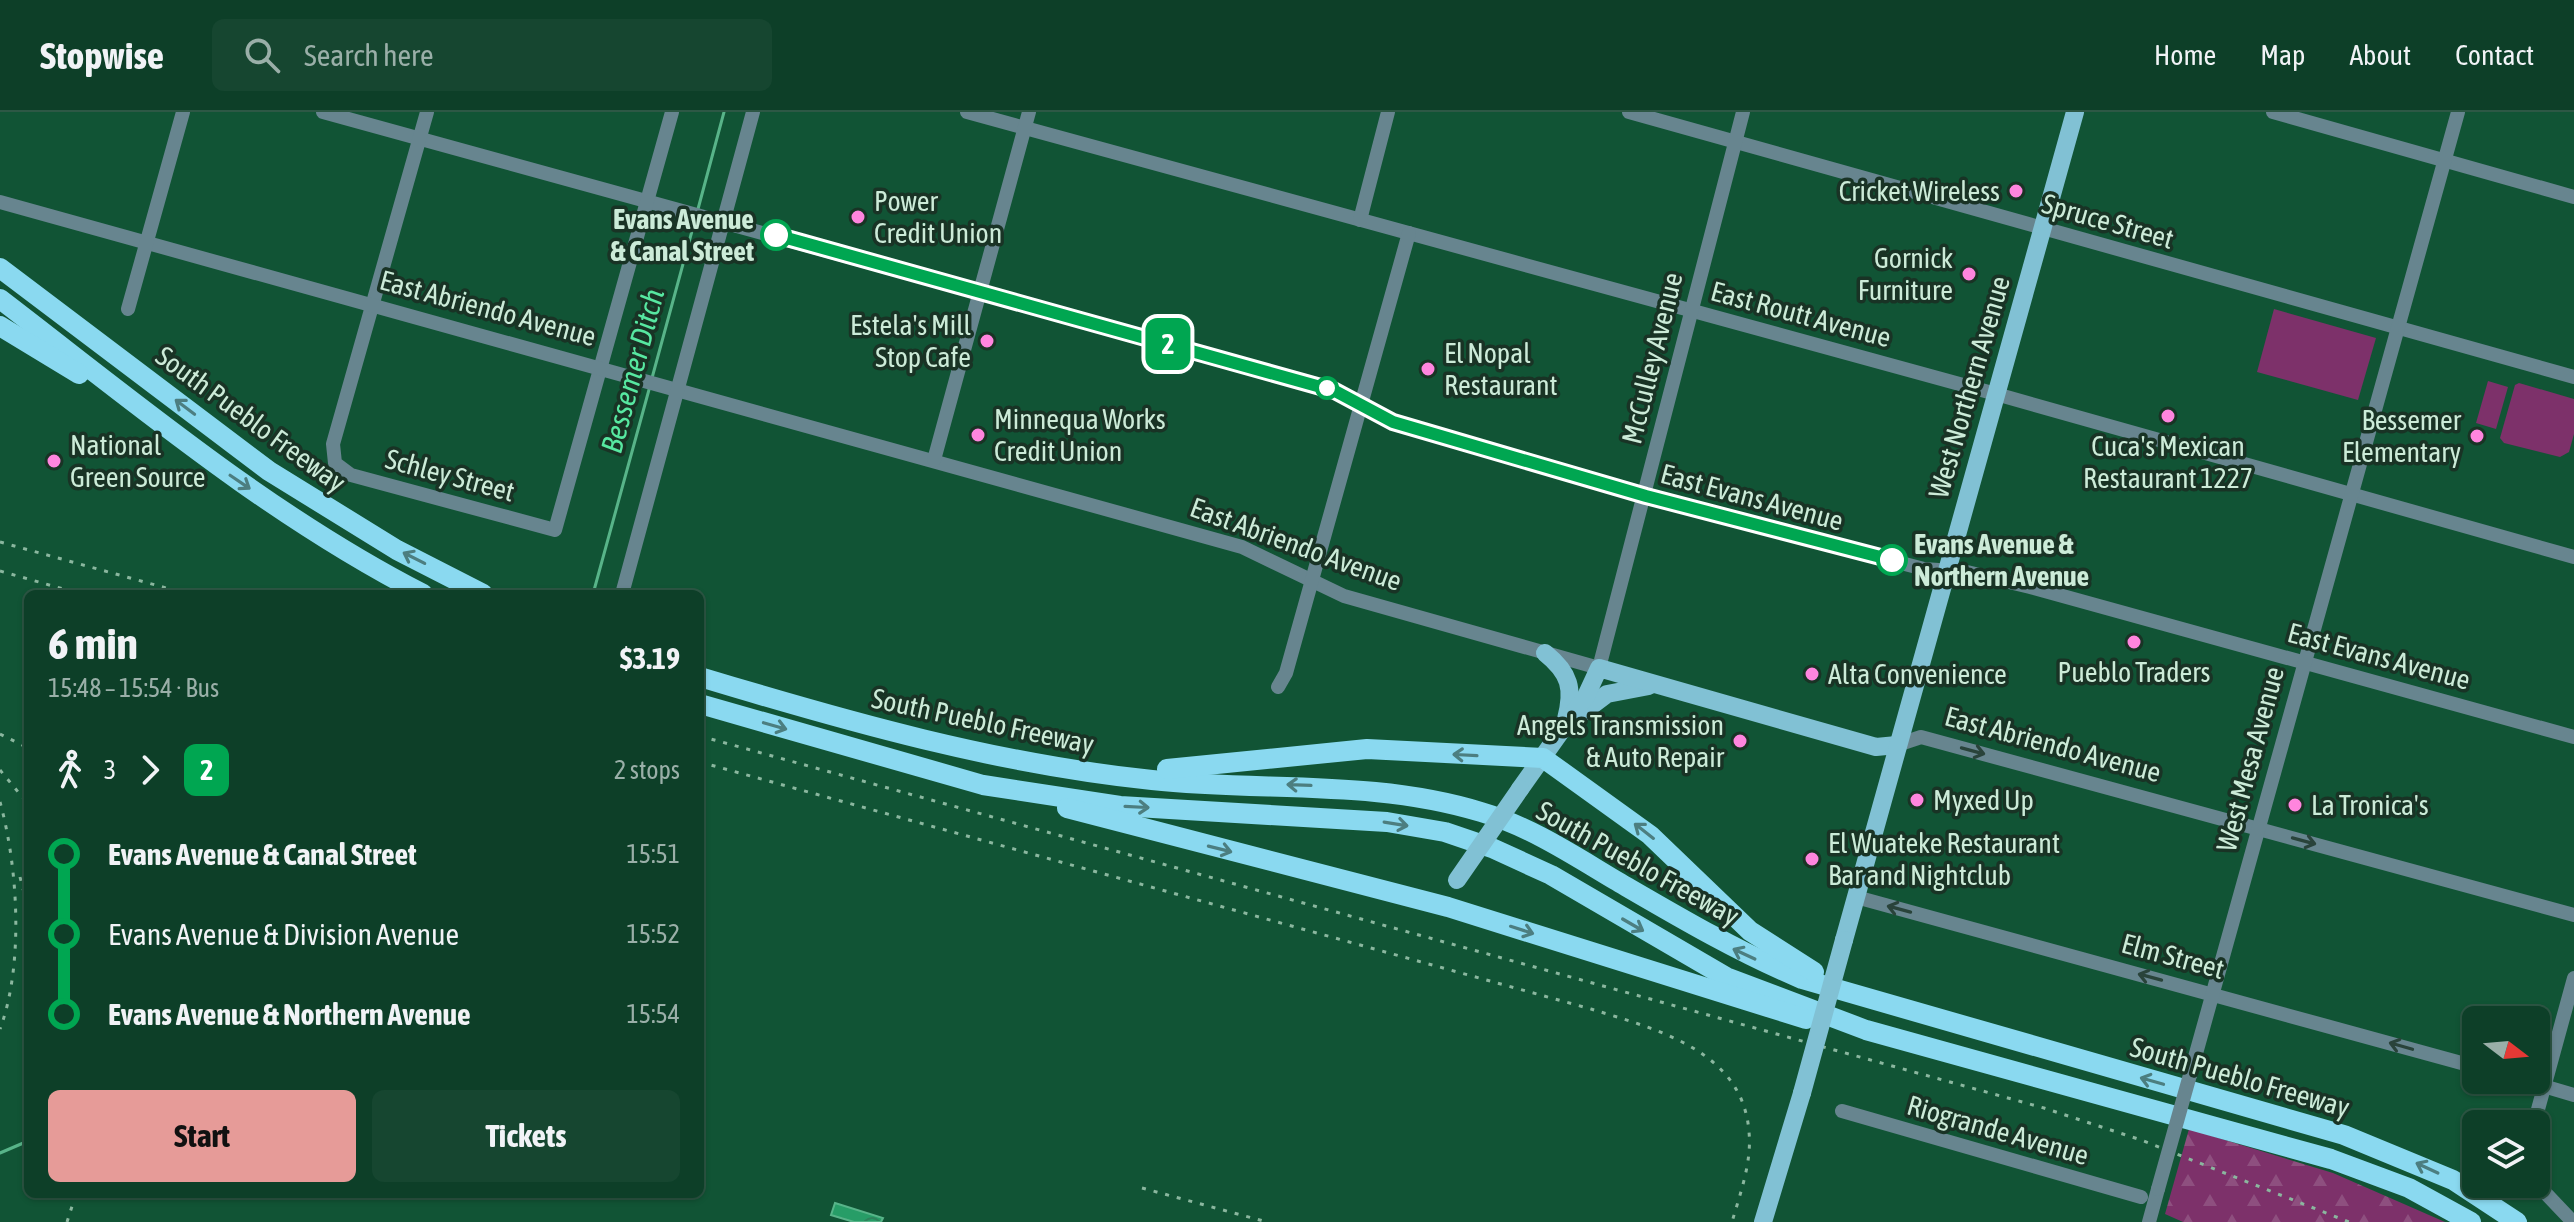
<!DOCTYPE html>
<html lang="en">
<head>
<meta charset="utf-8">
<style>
	:root { --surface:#0d3f28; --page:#164630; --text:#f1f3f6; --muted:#9aafa8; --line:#2d5845; --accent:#e69b98 }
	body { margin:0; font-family:"Asap Condensed",sans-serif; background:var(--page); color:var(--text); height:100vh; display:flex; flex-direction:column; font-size:30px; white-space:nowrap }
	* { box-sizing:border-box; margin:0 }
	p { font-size:26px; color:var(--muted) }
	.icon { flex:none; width:44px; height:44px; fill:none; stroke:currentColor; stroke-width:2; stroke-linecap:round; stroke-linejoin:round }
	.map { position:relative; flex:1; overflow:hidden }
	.drawer { position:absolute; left:24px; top:478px; width:680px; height:608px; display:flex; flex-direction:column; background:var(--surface); border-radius:12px; box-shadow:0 2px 6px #0004,0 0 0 2px var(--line) }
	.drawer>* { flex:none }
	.badge { padding:0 16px; border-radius:12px; font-size:28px; line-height:52px }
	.needle { width:52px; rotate:106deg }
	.controls { position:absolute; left:2462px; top:894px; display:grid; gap:16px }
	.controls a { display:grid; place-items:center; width:88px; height:88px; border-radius:12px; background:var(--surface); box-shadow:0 2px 6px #0004,0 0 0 2px var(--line); font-size:40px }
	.map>.badge { position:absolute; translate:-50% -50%; box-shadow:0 0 0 4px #fff }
	.legs { display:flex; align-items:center; gap:12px; height:88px; padding:0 24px; font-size:26px }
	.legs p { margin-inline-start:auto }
	.summary { display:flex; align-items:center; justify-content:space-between; height:136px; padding:0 24px }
	h1 { font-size:44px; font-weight:700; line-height:60px }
	.action { display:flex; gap:16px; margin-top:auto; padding:16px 24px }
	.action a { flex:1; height:92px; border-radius:12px; background:var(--accent); color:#111; font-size:32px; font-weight:700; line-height:92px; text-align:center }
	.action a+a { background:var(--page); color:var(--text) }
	ul { padding:0 24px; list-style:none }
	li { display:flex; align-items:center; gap:28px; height:80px; font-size:30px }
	li i { display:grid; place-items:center; width:12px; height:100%; margin:0 10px; background:currentColor }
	li i::after { content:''; width:20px; height:20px; margin:-10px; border:6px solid; border-radius:50%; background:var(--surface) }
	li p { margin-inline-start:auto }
	li:first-child i { background:linear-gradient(#0000 50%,currentColor 0) }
	li:last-child i { background:linear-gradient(currentColor 50%,#0000 0) }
	header { display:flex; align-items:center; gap:48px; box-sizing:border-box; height:112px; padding:0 40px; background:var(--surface); border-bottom:2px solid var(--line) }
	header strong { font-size:38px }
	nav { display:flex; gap:44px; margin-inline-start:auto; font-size:28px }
	.search { width:560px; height:72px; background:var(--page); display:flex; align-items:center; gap:20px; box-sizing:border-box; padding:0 28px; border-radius:12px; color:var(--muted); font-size:30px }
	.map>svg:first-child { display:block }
	.forest { fill:url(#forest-firs) }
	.park { fill:#7d316a }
	.water { fill:url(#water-waves); stroke:#58b489; stroke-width:2 }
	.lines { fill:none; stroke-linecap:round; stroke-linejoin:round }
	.stream { stroke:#58b489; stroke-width:3 }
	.minor { stroke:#67858f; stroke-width:14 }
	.major { stroke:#81c1d4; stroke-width:18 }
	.highway { stroke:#8ad9f0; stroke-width:20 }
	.rail { stroke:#8bb79f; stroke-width:3; stroke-dasharray:4 8; stroke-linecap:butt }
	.minor-bridge { stroke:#67858f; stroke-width:14 }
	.major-bridge { stroke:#81c1d4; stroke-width:18 }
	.oneway { stroke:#4c7e80 }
	.oneway2 { stroke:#29433a }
	.line-1-casing { stroke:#fff; stroke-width:18 }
	.line-1 { stroke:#00a651; stroke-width:12 }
	.poi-dot { fill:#ff85de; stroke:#193325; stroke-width:3 }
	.stop-1-dot { fill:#fff; stroke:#00a651; stroke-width:4 }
	.labels { text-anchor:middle; stroke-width:7; stroke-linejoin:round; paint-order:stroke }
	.poi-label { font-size:28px; fill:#ccebd8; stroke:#193325; text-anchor:start }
	.stop-label { font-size:28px; font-weight:bold; fill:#ccebd8; stroke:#193325; text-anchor:end }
	.street-label { font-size:28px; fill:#ccebd8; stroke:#193325 }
	.water-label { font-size:30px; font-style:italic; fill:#57e8a1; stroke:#193325 }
</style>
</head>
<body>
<header>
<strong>Stopwise</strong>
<div class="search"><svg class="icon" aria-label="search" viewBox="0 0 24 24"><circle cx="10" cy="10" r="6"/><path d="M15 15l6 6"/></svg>Search here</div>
<nav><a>Home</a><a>Map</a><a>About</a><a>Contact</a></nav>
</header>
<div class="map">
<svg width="2574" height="1110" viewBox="0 0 2574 1110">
	<defs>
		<pattern id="forest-firs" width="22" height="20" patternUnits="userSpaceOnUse" patternTransform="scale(2)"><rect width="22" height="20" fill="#7d316a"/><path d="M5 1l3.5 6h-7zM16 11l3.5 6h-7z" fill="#8e4f7f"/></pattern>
		<pattern id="water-waves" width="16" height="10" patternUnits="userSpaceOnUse" patternTransform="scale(2)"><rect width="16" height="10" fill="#279d67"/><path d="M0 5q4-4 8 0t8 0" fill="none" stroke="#2e835c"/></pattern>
	</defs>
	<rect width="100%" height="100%" fill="#115435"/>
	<path class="forest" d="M 2189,1017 L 2333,1061 L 2445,1110 L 2183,1110 L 2165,1102 Z"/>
	<g class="park">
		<path d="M 2274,197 L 2376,226 L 2358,288 L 2257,260 Z"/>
		<path d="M 2488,269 L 2508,275 L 2496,317 L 2476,311 Z"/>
		<path d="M 2519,271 L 2574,287 L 2574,322 L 2569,340 L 2560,345 L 2504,331 L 2500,326 L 2515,273 Z"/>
	</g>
	<path class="water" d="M 835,1091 L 883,1106 L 881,1110 L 854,1110 L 831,1103 Z"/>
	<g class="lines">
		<g class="stream">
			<path d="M 698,97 L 724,0"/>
			<path d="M 652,266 L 695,108"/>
			<path d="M 593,482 L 650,274"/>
			<path d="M 0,1041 L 28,1029"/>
		</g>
		<g class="minor">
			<path d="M 323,0 L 1335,279 L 1393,310 L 1646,384 L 1924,457 L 1967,460 L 2030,475 L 2574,625"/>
			<path d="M 427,0 L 333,332 L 335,351 L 351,363 L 555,418 L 672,0"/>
			<path d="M 967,0 L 1996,282 L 2574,445"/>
			<path d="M 1629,0 L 2574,265"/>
			<path d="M 2273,0 L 2574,85"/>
			<path d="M 0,90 L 1242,435 L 1344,484 L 1599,556 L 1743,0"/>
			<path d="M 1360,108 L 1388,0"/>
			<path d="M 128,197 L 183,0"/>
			<path d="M 934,348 L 1029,0"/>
			<path d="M 622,482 L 753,0"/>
			<path d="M 1278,575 L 1286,561 L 1409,121"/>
			<path d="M 1897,633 L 1921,625 L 2574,803"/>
			<path d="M 1856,785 L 2476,955"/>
			<path d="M 2190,963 L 2458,0"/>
			<path d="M 2523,968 L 2574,983"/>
			<path d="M 1842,999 L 2141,1085"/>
			<path d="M 2534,1012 L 2574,866"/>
			<path d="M 2536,1071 L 2573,1110"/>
			<path d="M 2149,1110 L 2158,1077"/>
		</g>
		<g class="major">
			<path d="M 1545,541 C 1570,561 1574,577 1566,607"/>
			<path d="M 1579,603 L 1607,582 L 1649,574"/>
			<path d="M 1520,677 L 1586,584 L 1599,556 L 1876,635 L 1897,633"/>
			<path d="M 1844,828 L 2075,0"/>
			<path d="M 1763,1110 L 1802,981"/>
		</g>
		<g class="highway">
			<path d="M 0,156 L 269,359 L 397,438 L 483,482"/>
			<path d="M 0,187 C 137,292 269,403 423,482"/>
			<path d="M 0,214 L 79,262"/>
			<path d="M 700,565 C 849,610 997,652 1152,668 C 1263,680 1373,667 1481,700 C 1529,714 1573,743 1615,768 C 1677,804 1736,839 1802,867 L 2344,1023 L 2453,1068 L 2517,1110"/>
			<path d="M 700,592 L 983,673 L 1120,694 L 1387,710 L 1445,720 L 1492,736 L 1551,763 L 1726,865 L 1866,918 L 2331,1047 L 2409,1076 L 2471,1110"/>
			<path d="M 1167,657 L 1367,637 L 1543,646 L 1650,723 L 1750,819 L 1814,860"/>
			<path d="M 1067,696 L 1448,795 L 1806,907"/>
		</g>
		<g class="rail">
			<path d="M 0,430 L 188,482"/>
			<path d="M 0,459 L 81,482"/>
			<path d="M 0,622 L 28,636"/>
			<path d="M 700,624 L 2044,996 L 2141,1028 L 2349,1110"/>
			<path d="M 700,650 L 1591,897 C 1655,917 1743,938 1749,1020 C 1752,1050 1740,1082 1732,1110"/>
			<path d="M 0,658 L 28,692"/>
			<path d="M 0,690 C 18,755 24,853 0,917"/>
			<path d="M 20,765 L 28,796"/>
			<path d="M 1142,1076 L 1267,1110"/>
			<path d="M 67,1110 L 76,1082"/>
		</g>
		<path class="minor-bridge" d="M 2158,1077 L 2190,963"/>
		<g class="major-bridge">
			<path d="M 1457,768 L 1520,677"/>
			<path d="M 1802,981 L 1844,828"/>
		</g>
	</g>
	<defs><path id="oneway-shaft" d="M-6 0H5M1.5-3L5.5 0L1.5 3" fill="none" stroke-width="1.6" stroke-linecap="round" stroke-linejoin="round" transform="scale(2)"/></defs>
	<g class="oneway">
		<use href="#oneway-shaft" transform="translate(185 295) rotate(-143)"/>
		<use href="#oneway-shaft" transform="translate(240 370) rotate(34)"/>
		<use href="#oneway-shaft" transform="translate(414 446) rotate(-153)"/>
		<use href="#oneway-shaft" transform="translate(775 614) rotate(16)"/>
		<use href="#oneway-shaft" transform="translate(1465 643) rotate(-177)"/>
		<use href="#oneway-shaft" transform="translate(1299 673) rotate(-178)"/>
		<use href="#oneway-shaft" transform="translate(1137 695) rotate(3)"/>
		<use href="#oneway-shaft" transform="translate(1396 712) rotate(9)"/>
		<use href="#oneway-shaft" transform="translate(1644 719) rotate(-142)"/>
		<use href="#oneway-shaft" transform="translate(1220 737) rotate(14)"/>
		<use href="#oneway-shaft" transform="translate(1633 813) rotate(30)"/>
		<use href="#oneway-shaft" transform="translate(1522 818) rotate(18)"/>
		<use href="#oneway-shaft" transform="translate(1744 842) rotate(-155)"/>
		<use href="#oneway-shaft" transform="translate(2152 969) rotate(-164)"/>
		<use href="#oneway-shaft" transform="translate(2427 1056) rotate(-155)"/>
	</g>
	<g class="oneway2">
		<use href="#oneway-shaft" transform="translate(1973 639) rotate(15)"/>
		<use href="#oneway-shaft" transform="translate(2304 729) rotate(15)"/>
		<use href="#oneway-shaft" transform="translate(1899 797) rotate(-165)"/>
		<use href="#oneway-shaft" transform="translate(2150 865) rotate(-165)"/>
		<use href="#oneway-shaft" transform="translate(2401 934) rotate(-164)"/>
	</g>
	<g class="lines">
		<defs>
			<path id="line-1" d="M 776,123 L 1335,279 L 1393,310 L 1646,384 L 1892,448"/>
		</defs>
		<use href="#line-1" class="line-1-casing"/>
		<use href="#line-1" class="line-1"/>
	</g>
	<g class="poi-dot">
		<circle cx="2016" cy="79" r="8"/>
		<circle cx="858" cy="105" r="8"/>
		<circle cx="1969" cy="162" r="8"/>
		<circle cx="987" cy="229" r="8"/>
		<circle cx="1428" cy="257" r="8"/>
		<circle cx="2168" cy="304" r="8"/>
		<circle cx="978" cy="323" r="8"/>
		<circle cx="2477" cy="324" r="8"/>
		<circle cx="54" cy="349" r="8"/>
		<circle cx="2134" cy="530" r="8"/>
		<circle cx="1812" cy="562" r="8"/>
		<circle cx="1740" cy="629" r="8"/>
		<circle cx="1917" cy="688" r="8"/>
		<circle cx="2295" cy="693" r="8"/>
		<circle cx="1812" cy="747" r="8"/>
	</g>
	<g class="stop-1-dot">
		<circle cx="776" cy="123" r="14"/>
		<circle cx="1327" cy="276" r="10"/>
		<circle cx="1892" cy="448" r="14"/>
	</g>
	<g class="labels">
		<g class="poi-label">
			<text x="2000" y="89" text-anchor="end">Cricket Wireless</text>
			<text x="874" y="99">Power<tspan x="874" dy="32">Credit Union</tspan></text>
			<text x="1953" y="156" text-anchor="end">Gornick<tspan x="1953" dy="32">Furniture</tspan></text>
			<text x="971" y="223" text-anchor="end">Estela's Mill<tspan x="971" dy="32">Stop Cafe</tspan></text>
			<text x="1444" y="251">El Nopal<tspan x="1444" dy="32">Restaurant</tspan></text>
			<text x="994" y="317">Minnequa Works<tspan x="994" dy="32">Credit Union</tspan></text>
			<text x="2461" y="318" text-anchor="end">Bessemer<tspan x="2461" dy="32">Elementary</tspan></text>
			<text x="70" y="343">National<tspan x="70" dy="32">Green Source</tspan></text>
			<text x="2168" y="344" text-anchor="middle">Cuca's Mexican<tspan x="2168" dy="32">Restaurant 1227</tspan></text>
			<text x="2134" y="570" text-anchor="middle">Pueblo Traders</text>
			<text x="1828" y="572">Alta Convenience</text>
			<text x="1724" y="623" text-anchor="end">Angels Transmission<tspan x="1724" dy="32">&amp; Auto Repair</tspan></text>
			<text x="1933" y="698">Myxed Up</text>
			<text x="2311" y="703">La Tronica's</text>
			<text x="1828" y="741">El Wuateke Restaurant<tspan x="1828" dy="32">Bar and Nightclub</tspan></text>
		</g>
		<g class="stop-label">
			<text x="754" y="117">Evans Avenue<tspan x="754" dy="32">&amp; Canal Street</tspan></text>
			<text x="1914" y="442" text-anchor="start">Evans Avenue &amp;<tspan x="1914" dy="32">Northern Avenue</tspan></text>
		</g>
		<g class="street-label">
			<text transform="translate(2108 109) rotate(16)" y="10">Spruce Street</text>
			<text transform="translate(488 196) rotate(15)" y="10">East Abriendo Avenue</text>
			<text transform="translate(1801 202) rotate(15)" y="10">East Routt Avenue</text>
			<text transform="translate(1652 246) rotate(-76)" y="10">McCulley Avenue</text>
			<text transform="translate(1969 275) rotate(-74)" y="10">West Northern Avenue</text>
			<text transform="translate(251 307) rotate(36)" y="10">South Pueblo Freeway</text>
			<text transform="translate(450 363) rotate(15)" y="10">Schley Street</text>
			<text transform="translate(1752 385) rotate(15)" y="10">East Evans Avenue</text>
			<text transform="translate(1296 432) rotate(20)" y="10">East Abriendo Avenue</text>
			<text transform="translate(2379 544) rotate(15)" y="10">East Evans Avenue</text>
			<text transform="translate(983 609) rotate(12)" y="10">South Pueblo Freeway</text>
			<text transform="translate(2053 632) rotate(15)" y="10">East Abriendo Avenue</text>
			<text transform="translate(2250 647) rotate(-75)" y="10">West Mesa Avenue</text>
			<text transform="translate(1638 751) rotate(29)" y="10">South Pueblo Freeway</text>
			<text transform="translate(2173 844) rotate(15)" y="10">Elm Street</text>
			<text transform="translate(2240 965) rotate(16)" y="10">South Pueblo Freeway</text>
			<text transform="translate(1998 1018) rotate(16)" y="10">Riogrande Avenue</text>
		</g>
		<g class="water-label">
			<text transform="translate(633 259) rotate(-75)" y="10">Bessemer Ditch</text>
		</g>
	</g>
</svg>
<div class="controls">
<a><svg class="needle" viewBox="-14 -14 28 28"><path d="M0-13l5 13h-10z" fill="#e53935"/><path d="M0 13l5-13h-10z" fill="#9aafa8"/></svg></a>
<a><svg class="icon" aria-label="layers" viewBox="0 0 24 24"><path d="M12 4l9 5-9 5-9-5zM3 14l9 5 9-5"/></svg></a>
</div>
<b class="badge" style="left:1168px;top:232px;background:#00a651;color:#fff">2</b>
<section class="drawer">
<div class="summary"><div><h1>6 min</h1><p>15:48 – 15:54 · Bus</p></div><b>$3.19</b></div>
<div class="legs"><svg class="icon" aria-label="walk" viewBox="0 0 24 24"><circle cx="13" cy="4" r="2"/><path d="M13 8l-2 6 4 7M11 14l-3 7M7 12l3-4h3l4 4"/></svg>3<svg class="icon" aria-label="forward" viewBox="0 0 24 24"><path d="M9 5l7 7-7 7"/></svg><b class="badge" style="background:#00a651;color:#fff">2</b><p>2 stops</p></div>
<ul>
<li><i style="color:#00a651"></i><b>Evans Avenue &amp; Canal Street</b><p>15:51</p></li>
<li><i style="color:#00a651"></i><span>Evans Avenue &amp; Division Avenue</span><p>15:52</p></li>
<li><i style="color:#00a651"></i><b>Evans Avenue &amp; Northern Avenue</b><p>15:54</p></li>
</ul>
<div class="action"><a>Start</a><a>Tickets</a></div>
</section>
</div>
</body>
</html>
